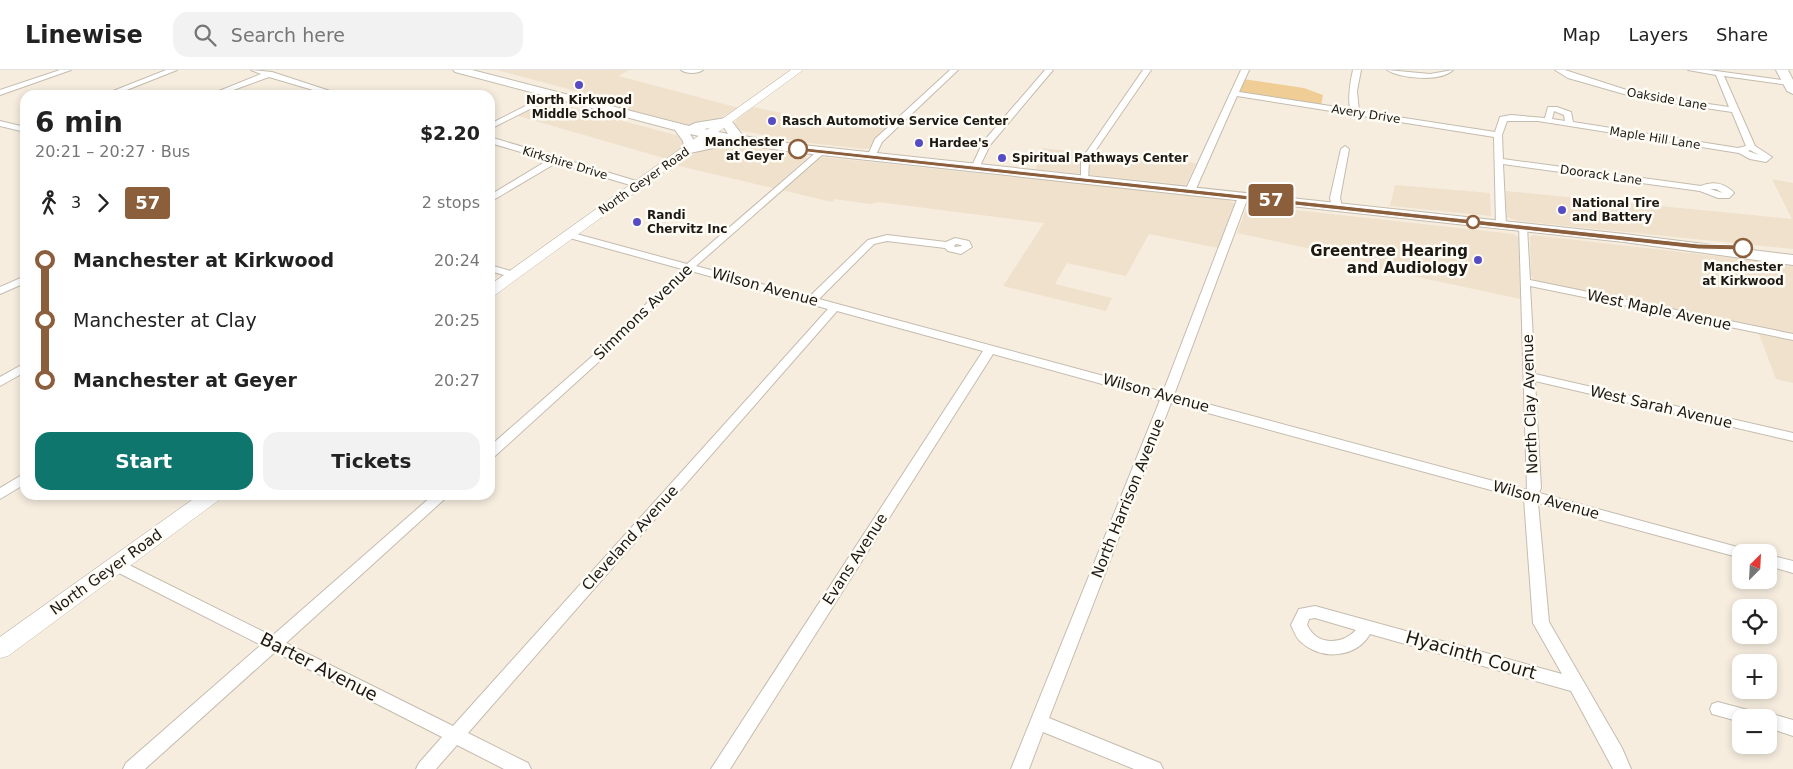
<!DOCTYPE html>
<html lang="en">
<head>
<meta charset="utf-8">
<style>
	:root { --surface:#fff; --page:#f2f2f2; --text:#222; --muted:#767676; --line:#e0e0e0; --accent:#0f766e }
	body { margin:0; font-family:"DejaVu Sans",sans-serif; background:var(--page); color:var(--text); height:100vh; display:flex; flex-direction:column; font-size:19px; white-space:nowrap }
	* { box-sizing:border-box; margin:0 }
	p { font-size:16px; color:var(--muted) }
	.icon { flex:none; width:28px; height:28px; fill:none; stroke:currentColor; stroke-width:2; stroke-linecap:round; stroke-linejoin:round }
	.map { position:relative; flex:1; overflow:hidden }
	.drawer { position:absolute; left:20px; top:20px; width:475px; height:410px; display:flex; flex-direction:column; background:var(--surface); border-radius:15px; box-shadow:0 2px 8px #0003 }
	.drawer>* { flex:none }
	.badge { padding:0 10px; border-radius:4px; font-size:18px; line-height:32px }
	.needle { width:32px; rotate:24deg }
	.tools { position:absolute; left:1732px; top:474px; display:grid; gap:10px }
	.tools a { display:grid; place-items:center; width:45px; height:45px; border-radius:10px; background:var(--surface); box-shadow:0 2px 8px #0003; font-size:25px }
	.map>.badge { position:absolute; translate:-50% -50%; box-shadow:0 0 0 2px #fff }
	.legs { display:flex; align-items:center; gap:8px; height:55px; padding:0 15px; font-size:16px }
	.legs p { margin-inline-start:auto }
	.head { display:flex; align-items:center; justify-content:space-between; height:85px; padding:0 15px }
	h1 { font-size:28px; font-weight:700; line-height:38px }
	.action { display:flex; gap:10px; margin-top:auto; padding:10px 15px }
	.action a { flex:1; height:58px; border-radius:15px; background:var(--accent); color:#fff; font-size:20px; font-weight:700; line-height:58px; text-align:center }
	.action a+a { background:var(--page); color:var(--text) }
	ul { padding:0 15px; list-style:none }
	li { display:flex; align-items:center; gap:18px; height:60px; font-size:19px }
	li i { display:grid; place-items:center; width:8px; height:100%; margin:0 6px; background:currentColor }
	li i::after { content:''; width:12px; height:12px; margin:-6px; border:4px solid; border-radius:50%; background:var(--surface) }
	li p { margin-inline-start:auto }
	li:first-child i { background:linear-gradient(#0000 50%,currentColor 0) }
	li:last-child i { background:linear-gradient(currentColor 50%,#0000 0) }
	header { display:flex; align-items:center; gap:30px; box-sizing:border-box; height:70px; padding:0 25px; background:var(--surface); border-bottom:1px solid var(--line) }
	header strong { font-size:24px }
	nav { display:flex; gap:28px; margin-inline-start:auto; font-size:18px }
	.search { width:350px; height:45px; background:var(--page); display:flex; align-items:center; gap:12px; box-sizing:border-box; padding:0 18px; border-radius:15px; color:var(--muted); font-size:19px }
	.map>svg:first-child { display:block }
	.built { fill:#efe1cc }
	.green { fill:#efcd95 }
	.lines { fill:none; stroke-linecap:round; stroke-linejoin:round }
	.street-casing { stroke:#c4bcae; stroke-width:2 }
	.secondary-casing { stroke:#c4bcae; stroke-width:1 }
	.primary-casing { stroke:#c4bcae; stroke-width:2 }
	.street { fill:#fff; fill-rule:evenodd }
	.secondary { fill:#fff; fill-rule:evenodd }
	.primary { fill:#fff; fill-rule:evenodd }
	.line-1 { fill:#8b5e3c; stroke:#fff }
	.poi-dot { fill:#554cc3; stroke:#fffbf5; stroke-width:2 }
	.stop-1-dot { fill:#fff; stroke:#8b5e3c; stroke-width:2.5 }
	.labels { text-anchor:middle; stroke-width:5; stroke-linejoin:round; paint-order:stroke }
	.far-street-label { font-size:12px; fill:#1c1914; stroke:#fffbf5 }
	.far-poi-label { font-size:12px; font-weight:bold; fill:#1c1914; stroke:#fffbf5; text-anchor:start }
	.far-stop-label { font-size:12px; font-weight:bold; fill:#1c1914; stroke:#fffbf5; text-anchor:end }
	.poi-label { font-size:15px; font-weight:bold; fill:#1c1914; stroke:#fffbf5; text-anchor:end }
	.street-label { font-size:15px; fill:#1c1914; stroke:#fffbf5 }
	.near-street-label { font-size:18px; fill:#1c1914; stroke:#fffbf5 }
</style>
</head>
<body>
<header>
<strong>Linewise</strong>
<div class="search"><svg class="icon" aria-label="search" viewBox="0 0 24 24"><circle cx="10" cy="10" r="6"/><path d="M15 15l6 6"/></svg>Search here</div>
<nav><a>Map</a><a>Layers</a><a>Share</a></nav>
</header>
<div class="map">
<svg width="1793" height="699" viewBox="0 0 1793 699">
	<rect width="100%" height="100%" fill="#f6eddf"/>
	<g class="built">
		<path d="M 497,0 L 629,0 L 619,6 L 739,38 L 713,52 L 690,55 L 581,28 L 587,24 Z"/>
		<path d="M 553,32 L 679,66 L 684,69 L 687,75 L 667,89 L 518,46 L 546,33 Z"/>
		<path d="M 752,37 L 838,54 L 887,58 L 871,78 L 865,79 L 800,72 L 738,60 L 734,55 L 736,50 Z"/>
		<path d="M 724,74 L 801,85 L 807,88 L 773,118 L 675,95 L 702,79 Z"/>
		<path d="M 1042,78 L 1096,84 L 1196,93 L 1186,115 L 1036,99 Z"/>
		<path d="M 822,87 L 1224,129 L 1236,134 L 1218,178 L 1149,164 L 1126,206 L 1067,193 L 1055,214 L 1112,228 L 1106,241 L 1003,216 L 1044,153 L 878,132 L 870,134 L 835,129 L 832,132 L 781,120 L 818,88 Z"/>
		<path d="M 1772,109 L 1793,113 L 1793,179 L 1518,151 L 1506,147 L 1506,121 L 1792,149 Z"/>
		<path d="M 1395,115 L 1490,123 L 1491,146 L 1390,136 Z"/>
		<path d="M 1250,135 L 1514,164 L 1519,168 L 1520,229 L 1362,195 L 1363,190 L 1237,163 L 1247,136 Z"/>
		<path d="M 1533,165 L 1793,195 L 1793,265 L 1535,211 L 1531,205 L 1530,167 Z"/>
		<path d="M 1759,264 L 1793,271 L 1793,313 L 1776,309 Z"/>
	</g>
	<path class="green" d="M 1243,9 L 1304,18 L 1323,25 L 1321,36 L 1236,22 Z"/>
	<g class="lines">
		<defs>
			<g id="street">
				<path d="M 60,0 L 71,0 L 0,25 L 0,20 Z"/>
				<path d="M 166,0 L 177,0 L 114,25 L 103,25 Z"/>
				<path d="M 251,0 L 272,2 L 342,25 L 330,25 L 269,7 L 220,25 L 209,25 L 261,4 Z"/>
				<path d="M 681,0 L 703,0 C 698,4 686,4 681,0 Z"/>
				<path d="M 950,0 L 958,0 L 882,72 L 874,89 L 868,89 L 867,87 L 875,69 Z"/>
				<path d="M 1045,0 L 1053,0 L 990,75 L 978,100 L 972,100 L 971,98 L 983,72 Z"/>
				<path d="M 1143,0 L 1151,0 L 1089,90 L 1088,110 L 1087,112 L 1081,112 L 1081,90 Z"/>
				<path d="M 1241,0 L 1249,0 L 1239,22 L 1350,39 C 1348,26 1350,13 1353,0 L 1361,0 L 1357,21 L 1359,41 L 1495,62 L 1500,47 L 1511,45 L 1545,48 L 1548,37 L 1557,37 L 1571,42 L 1573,52 L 1738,78 L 1746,76 L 1732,42 L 1638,28 L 1568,8 L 1555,0 L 1565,0 L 1639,24 L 1729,37 L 1716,5 L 1688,0 L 1709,0 L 1789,11 L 1793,13 L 1789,15 L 1724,6 L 1755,76 L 1772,87 L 1766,92 L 1750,89 L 1739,83 L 1538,51 L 1507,51 L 1502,65 L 1503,89 L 1701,116 C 1713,111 1725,113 1734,123 L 1729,128 L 1718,128 L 1700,121 L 1503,94 L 1506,155 L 1501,158 L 1496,155 L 1494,67 L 1237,26 L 1195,121 L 1190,124 L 1187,123 L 1185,121 ZM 1554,41 L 1564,45 L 1565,51 L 1552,49 ZM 1750,80 L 1759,85 L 1748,81 ZM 1710,119 L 1716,119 L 1723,123 Z"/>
				<path d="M 1387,0 L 1430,4 L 1453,0 C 1441,12 1401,9 1387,0 Z"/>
				<path d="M 551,23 L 558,25 L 490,59 L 490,54 Z"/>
				<path d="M 0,51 L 25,57 L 25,62 L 0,56 Z"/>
				<path d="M 490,67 L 643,113 L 645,115 L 643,117 L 637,117 L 556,93 L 490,132 L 490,125 L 548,90 L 490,73 Z"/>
				<path d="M 1345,76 L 1349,79 L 1340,128 L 1342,137 L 1337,140 L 1332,137 L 1330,128 L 1341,79 Z"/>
				<path d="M 820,79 L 823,80 L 823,84 L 696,196 L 809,227 L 868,170 L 887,165 L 946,172 L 955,168 L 969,171 L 972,177 L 961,184 L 948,181 L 945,178 L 887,171 L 874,174 L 819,229 L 1163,322 L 1238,127 L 1240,125 L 1246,125 L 1248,127 L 1174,325 L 1527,420 L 1519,155 L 1522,154 L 1527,157 L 1530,210 L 1793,264 L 1793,270 L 1530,216 L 1535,304 L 1793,363 L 1793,371 L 1535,311 L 1541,418 L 1539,423 L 1741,478 L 1746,479 L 1748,482 L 1741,482 L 1741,488 L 1538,433 L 1549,552 L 1622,678 L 1631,699 L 1613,699 L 1571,621 L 1370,564 C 1356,588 1322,591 1301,572 C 1296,568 1294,561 1291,555 L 1299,539 L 1315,536 L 1562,604 L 1533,553 L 1524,429 L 1171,333 L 1049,648 L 1160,693 L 1163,699 L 1134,699 L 1043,662 L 1029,699 L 1011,699 L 1160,330 L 993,284 L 730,699 L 711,699 L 983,281 L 837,241 L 468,663 L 528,693 L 531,699 L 504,699 L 457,675 L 436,699 L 416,699 L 419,693 L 442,667 L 275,582 L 145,699 L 123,699 L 126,693 L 261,575 L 111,499 L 109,495 L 111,491 L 116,489 L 121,491 L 272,566 L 433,425 L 449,425 L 286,573 L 453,656 L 828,239 L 691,201 L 604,287 L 495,386 L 490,387 L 490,376 L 596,283 L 682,199 L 566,167 L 564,165 L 569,162 L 687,194 ZM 956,174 L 961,175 L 962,176 L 955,177 L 954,176 ZM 1315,548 L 1356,560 C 1342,575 1317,576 1307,555 L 1309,549 Z"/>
				<path d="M 490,195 L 518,203 L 519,205 L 514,208 L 490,201 Z"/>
				<path d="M 25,206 L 25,213 L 0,224 L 0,217 Z"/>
				<path d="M 25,293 L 25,302 L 0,316 L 0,307 Z"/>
				<path d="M 25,403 L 25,414 L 0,429 L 0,418 Z"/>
				<path d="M 1769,485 L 1793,491 L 1793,503 L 1769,496 Z"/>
				<path d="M 1718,632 L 1759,643 L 1761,648 L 1741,648 L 1741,652 L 1712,644 L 1710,639 L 1712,634 Z"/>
				<path d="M 1769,643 L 1793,650 L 1793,666 L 1769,658 L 1769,648 L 1762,648 Z"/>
			</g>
			<g id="secondary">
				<path d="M 791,0 L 803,0 L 495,225 L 490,226 L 490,215 Z"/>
				<path d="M 199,425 L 222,425 L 219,430 L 8,586 L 0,588 L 0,567 Z"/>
			</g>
			<g id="primary">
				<path d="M 453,0 L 472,0 L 689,56 L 695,53 L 726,48 L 730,49 L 743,66 L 793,74 L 1624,164 L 1793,185 L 1793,195 L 1624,172 L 793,82 L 729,72 L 727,75 L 690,83 L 685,82 L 683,71 L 675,60 L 455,2 ZM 723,56 L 728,64 L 704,59 ZM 690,64 L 717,70 L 696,74 Z"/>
				<path d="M 1776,0 L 1788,0 L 1793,10 L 1793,24 L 1787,21 Z"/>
			</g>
		</defs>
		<use href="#street" class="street-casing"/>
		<use href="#secondary" class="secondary-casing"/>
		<use href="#primary" class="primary-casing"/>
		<use href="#street" class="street"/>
		<use href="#secondary" class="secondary"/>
		<use href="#primary" class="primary"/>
	</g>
	<path class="line-1" d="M 796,77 L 1698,174 L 1743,175 L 1747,178 L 1743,180 L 1698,179 L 798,81 L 796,80 Z"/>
	<g class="poi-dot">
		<circle cx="579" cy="15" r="5"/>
		<circle cx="772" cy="51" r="5"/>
		<circle cx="919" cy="73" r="5"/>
		<circle cx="1002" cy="88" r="5"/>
		<circle cx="1562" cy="140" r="5"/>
		<circle cx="637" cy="152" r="5"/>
		<circle cx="1478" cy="190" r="5"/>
	</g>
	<g class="stop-1-dot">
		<circle cx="798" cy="79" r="9"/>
		<circle cx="1473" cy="152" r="6"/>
		<circle cx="1743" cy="178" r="9"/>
	</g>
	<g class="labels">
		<g class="far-street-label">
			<text transform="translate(1667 29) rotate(10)" y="4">Oakside Lane</text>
			<text transform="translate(1366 44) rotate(9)" y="4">Avery Drive</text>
			<text transform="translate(1655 68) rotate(9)" y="4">Maple Hill Lane</text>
			<text transform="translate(565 93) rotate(17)" y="4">Kirkshire Drive</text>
			<text transform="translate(1601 105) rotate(8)" y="4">Doorack Lane</text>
			<text transform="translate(644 111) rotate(-35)" y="4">North Geyer Road</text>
		</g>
		<g class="far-poi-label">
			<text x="579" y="34" text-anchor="middle">North Kirkwood<tspan x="579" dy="14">Middle School</tspan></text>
			<text x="782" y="55">Rasch Automotive Service Center</text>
			<text x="929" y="77">Hardee's</text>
			<text x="1012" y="92">Spiritual Pathways Center</text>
			<text x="1572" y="137">National Tire<tspan x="1572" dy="14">and Battery</tspan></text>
			<text x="647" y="149">Randi<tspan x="647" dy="14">Chervitz Inc</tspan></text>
		</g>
		<g class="far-stop-label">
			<text x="784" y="76">Manchester<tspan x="784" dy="14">at Geyer</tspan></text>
			<text x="1743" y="201" text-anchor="middle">Manchester<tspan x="1743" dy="14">at Kirkwood</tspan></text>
		</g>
		<g class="poi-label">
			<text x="1468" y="186">Greentree Hearing<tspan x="1468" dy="17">and Audiology</tspan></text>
		</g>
		<g class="street-label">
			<text transform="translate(765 217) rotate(15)" y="5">Wilson Avenue</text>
			<text transform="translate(1659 240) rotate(12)" y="5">West Maple Avenue</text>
			<text transform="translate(643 242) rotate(-44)" y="5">Simmons Avenue</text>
			<text transform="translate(1156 323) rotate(15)" y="5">Wilson Avenue</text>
			<text transform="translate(1530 334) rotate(-92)" y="5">North Clay Avenue</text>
			<text transform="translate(1661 337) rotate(13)" y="5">West Sarah Avenue</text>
			<text transform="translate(1128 428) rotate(-68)" y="5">North Harrison Avenue</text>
			<text transform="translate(1546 430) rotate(15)" y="5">Wilson Avenue</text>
			<text transform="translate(630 468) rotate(-48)" y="5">Cleveland Avenue</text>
			<text transform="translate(855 489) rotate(-57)" y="5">Evans Avenue</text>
			<text transform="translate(106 502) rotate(-36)" y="5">North Geyer Road</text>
		</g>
		<g class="near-street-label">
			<text transform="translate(1471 585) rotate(16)" y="6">Hyacinth Court</text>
			<text transform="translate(319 597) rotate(27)" y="6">Barter Avenue</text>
		</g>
	</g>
</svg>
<div class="tools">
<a><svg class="needle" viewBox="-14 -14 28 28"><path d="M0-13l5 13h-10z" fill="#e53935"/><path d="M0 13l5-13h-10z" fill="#767676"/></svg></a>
<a><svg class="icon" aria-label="locate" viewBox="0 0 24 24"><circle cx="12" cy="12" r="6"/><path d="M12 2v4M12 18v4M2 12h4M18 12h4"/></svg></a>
<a>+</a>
<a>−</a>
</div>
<b class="badge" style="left:1271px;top:130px;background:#8b5e3c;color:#fff">57</b>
<section class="drawer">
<div class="head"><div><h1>6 min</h1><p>20:21 – 20:27 · Bus</p></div><b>$2.20</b></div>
<div class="legs"><svg class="icon" aria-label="walk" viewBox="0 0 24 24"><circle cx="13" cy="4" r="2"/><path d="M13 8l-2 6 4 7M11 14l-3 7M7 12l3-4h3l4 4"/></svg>3<svg class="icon" aria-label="forward" viewBox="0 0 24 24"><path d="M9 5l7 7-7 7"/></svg><b class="badge" style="background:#8b5e3c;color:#fff">57</b><p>2 stops</p></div>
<ul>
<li><i style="color:#8b5e3c"></i><b>Manchester at Kirkwood</b><p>20:24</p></li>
<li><i style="color:#8b5e3c"></i><span>Manchester at Clay</span><p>20:25</p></li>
<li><i style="color:#8b5e3c"></i><b>Manchester at Geyer</b><p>20:27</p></li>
</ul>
<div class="action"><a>Start</a><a>Tickets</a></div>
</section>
</div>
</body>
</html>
